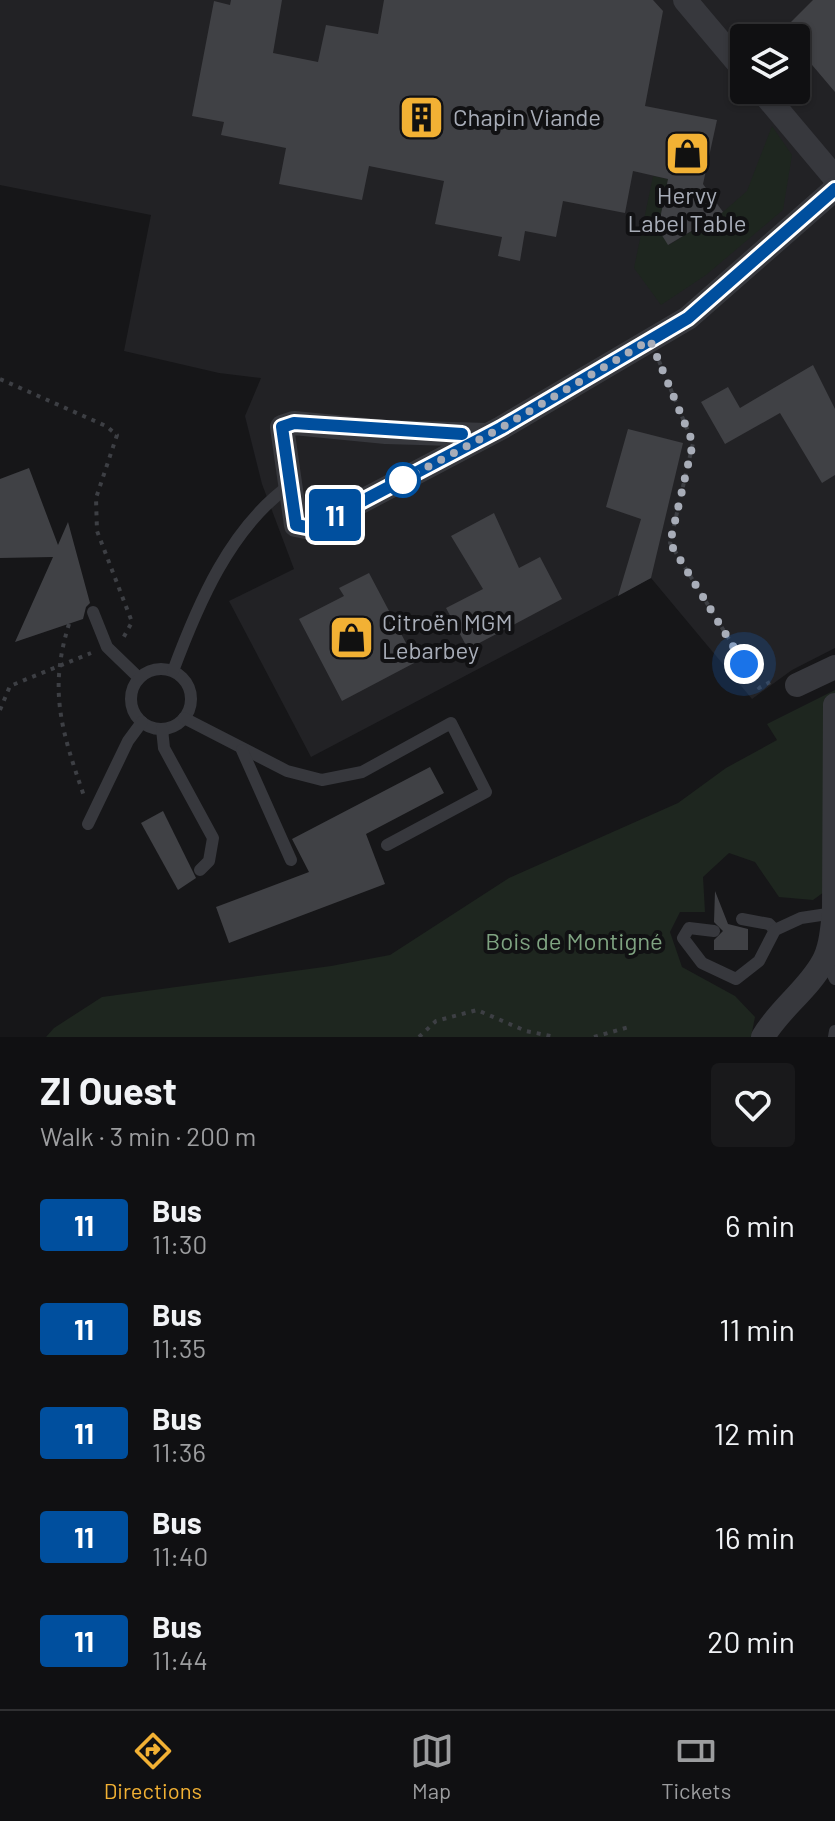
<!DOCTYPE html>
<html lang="en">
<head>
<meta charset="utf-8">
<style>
	:root { --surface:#101012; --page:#19191b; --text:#f1f3f6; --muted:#9c9d9f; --line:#303032; --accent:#f2b134 }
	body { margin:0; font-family:Barlow,sans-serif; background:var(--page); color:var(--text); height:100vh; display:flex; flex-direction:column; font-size:30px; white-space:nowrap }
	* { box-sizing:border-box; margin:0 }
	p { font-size:26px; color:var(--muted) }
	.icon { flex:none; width:44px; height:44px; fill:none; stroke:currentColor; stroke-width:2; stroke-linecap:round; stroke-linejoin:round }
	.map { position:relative; height:1037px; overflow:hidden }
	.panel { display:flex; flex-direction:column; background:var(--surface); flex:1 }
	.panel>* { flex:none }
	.badge { padding:0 16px; border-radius:6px; font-size:28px; line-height:52px }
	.fabs { position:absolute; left:730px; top:24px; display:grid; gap:16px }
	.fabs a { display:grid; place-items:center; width:80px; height:80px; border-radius:8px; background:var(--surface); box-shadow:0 2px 6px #0004,0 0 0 2px var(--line); font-size:40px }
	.you { position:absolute; width:40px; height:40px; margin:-20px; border:6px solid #fff; border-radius:50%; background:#1a73e8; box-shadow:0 0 0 12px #1a73e833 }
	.map>.badge { position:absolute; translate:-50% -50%; box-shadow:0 0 0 4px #fff }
	.round { display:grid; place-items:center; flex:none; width:84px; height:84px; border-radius:8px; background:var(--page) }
	.headline { display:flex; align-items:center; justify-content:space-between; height:136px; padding:0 40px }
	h1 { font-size:38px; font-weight:700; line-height:60px }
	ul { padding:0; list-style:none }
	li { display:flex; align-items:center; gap:24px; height:104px; padding:0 40px }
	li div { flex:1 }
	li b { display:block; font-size:30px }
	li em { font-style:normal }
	li .badge { min-width:88px; font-weight:700; text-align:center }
	.tabs { display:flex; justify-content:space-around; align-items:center; height:112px; border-top:2px solid var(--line); background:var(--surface); font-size:22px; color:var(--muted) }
	.tabs a { display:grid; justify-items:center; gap:4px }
	.tabs .selected { color:var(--accent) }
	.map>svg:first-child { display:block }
	.built { fill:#222225; fill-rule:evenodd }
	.green { fill:#1e261f }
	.building { fill:#404145 }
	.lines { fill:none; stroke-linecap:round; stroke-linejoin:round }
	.path { stroke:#3d3f44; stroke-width:4; stroke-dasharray:4 6; stroke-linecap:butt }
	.service { stroke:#37383d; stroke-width:12 }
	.minor { stroke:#37383d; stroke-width:24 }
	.line-casing { stroke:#fff; stroke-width:18 }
	.line { stroke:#004f9e; stroke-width:12 }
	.walk { stroke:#a8adb8; stroke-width:8; stroke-dasharray:0 14.4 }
	.stop-dot { fill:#fff; stroke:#004f9e; stroke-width:4 }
	.labels { text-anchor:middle; stroke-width:8; stroke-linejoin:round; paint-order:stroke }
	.poi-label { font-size:24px; fill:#a8adb8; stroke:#111113; text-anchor:start }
	.park-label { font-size:24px; fill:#7fa381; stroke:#111113 }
</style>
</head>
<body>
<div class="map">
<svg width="835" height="1037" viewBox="0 0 835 1037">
	<rect width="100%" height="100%" fill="#161618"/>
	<path class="built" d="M 0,0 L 835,0 L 835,648 L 792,670 L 752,699 L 651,578 L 311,757 L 229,601 L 294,569 L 262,484 L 245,416 L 261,378 L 219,373 L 124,351 L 151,215 L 0,185 ZM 744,38 L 796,38 L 796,90 L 744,90 Z"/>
	<g class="green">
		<path d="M 772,126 L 792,155 L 783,210 L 706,275 L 661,305 L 634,268 L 653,176 L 668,179 L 658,229 L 669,245 L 723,212 L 747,191 Z"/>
		<path d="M 835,690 L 835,884 L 813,900 L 779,897 L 755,862 L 729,853 L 703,877 L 705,912 L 680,912 L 670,932 L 682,967 L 735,996 L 755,1017 L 751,1037 L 46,1037 L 54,1028 L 102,997 L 331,966 L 390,955 L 509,878 L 678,803 L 726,768 L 777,740 L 767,724 Z"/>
	</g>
	<g class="building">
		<path d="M 231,0 L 282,0 L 273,53 L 318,62 L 326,25 L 378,34 L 384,0 L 653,0 L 663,11 L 645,106 L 717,120 L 703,184 L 723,212 L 668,245 L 658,229 L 668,179 L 633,171 L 625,213 L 563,201 L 556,237 L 525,231 L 520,261 L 498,256 L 502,237 L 435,224 L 444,181 L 369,166 L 362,200 L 279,184 L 286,148 L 221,135 L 224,122 L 192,116 L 214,1 L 230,5 Z"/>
		<path d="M 813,0 L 835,0 L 835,92 L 796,46 L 796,38 L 789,38 L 783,30 Z"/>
		<path d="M 813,365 L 835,409 L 835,475 L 822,483 L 780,413 L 725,444 L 701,402 L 728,387 L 740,408 Z"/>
		<path d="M 628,429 L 683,443 L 651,578 L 618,596 L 641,519 L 606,507 Z"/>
		<path d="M 29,468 L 58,545 L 68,522 L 90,603 L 86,607 L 83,619 L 15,642 L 53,557 L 0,558 L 0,479 Z"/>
		<path d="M 494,513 L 519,568 L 540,557 L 562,599 L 468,649 L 446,608 L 483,589 L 451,536 Z"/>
		<path d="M 369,573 L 416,662 L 342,701 L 299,619 L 344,596 L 339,588 Z"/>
		<path d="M 430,767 L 444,793 L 366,834 L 385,884 L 229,943 L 216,907 L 309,872 L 292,839 Z"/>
		<path d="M 163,811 L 196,878 L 178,890 L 141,823 Z"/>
		<path d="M 715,891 L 728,924 L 748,929 L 748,950 L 714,950 L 714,940 L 723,931 L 714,922 Z"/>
	</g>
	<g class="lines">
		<g class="path">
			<path d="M 659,361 L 693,443 L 670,543 L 759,688 L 774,680"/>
			<path d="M 0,379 L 106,426 L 117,435 L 96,498 L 97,531 L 132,622 L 121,642"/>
			<path d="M 69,624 C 48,691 62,732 84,796"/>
			<path d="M 0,710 L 10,686 L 91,653"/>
			<path d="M 419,1037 L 436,1021 L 477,1010 L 526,1031 L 556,1037"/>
			<path d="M 594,1037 L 629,1027"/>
		</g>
		<g class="service">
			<path d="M 93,612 L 107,647 L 138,677"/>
			<circle cx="161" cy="699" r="30"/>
			<path d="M 173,671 C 198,604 230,528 290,485"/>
			<path d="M 184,718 L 287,771 L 322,780 L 362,772 L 451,723 L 486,792 L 387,845"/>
			<path d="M 162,729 L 164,748 L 213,838 L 209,861 L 200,870"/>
			<path d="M 242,750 L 291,860"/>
			<path d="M 88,824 L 128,741 L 142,722"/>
			<path d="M 742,919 L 769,924 L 775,930"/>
			<path d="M 714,931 L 689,928 L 683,938 L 702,963 L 736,979 L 759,961 L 775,930 L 801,918 L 834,913"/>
			<path d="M 825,959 L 835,979"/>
			<path d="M 834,1037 L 835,1031"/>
		</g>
		<g class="minor">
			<path d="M 685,0 L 744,70"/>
			<path d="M 761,90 L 835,178"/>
			<path d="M 487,435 L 386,432 L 294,423 L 282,427 L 296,525 L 311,528 L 501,428 L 688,318 L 835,189"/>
			<path d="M 797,685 L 835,667"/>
			<path d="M 763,1037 C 779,1009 808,990 823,962 C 831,948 832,929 834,913 L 835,705"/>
		</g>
	</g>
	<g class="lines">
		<defs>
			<path id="line" d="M 462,434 L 294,423 L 282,427 L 296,525 L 311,528 L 501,428 L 688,318 L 835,189"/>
		</defs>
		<use href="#line" class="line-casing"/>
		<use href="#line" class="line"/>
		<path class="walk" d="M 403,480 L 501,428 L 650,340 L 693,443 L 670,543 L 744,664"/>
	</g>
	<defs>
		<symbol id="building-square" viewBox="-11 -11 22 22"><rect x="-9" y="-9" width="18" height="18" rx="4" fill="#f2b134" stroke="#111113"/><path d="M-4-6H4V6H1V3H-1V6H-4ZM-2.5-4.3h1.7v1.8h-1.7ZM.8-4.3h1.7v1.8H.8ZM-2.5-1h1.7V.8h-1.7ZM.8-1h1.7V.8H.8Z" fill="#111"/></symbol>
		<symbol id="shop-square" viewBox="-11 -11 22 22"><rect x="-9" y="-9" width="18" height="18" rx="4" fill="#f2b134" stroke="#111113"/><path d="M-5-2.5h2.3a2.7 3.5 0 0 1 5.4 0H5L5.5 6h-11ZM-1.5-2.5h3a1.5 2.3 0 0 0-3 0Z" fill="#111"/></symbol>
	</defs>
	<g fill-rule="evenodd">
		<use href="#building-square" x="396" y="92" width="51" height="51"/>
		<use href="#shop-square" x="662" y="128" width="51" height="51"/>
		<use href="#shop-square" x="326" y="612" width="51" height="51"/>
	</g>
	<circle class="stop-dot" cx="403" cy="480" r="16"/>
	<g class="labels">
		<g class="poi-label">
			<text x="453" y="126">Chapin Viande</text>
			<text x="687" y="204" text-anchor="middle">Hervy<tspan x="687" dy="28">Label Table</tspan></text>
			<text x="382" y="631">Citroën MGM<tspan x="382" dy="28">Lebarbey</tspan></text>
		</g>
		<g class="park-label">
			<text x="574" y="950">Bois de Montigné</text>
		</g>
	</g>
</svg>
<div class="fabs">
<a><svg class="icon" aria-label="layers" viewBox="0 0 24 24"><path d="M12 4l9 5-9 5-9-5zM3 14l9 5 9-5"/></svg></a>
</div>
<div class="you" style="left:744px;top:664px"></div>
<b class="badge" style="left:335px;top:515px;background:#004f9e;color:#fff">11</b>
</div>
<section class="panel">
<div class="headline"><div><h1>ZI Ouest</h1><p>Walk · 3 min · 200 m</p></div><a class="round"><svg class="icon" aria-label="heart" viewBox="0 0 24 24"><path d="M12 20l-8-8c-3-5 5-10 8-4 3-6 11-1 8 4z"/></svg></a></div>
<ul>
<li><span class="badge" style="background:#004f9e;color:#fff">11</span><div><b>Bus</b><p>11:30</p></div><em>6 min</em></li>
<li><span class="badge" style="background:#004f9e;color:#fff">11</span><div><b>Bus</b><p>11:35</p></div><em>11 min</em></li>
<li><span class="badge" style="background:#004f9e;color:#fff">11</span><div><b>Bus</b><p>11:36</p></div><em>12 min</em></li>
<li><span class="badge" style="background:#004f9e;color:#fff">11</span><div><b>Bus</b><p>11:40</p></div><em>16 min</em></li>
<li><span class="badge" style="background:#004f9e;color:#fff">11</span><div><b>Bus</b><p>11:44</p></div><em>20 min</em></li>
</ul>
</section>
<nav class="tabs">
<a class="selected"><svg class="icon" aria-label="directions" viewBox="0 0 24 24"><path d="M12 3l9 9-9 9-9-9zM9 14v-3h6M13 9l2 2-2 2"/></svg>Directions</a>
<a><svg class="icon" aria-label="map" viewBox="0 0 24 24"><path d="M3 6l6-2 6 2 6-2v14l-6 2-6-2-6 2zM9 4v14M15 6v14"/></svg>Map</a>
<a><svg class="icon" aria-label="tickets" viewBox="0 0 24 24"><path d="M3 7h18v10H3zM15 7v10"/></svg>Tickets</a>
</nav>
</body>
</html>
